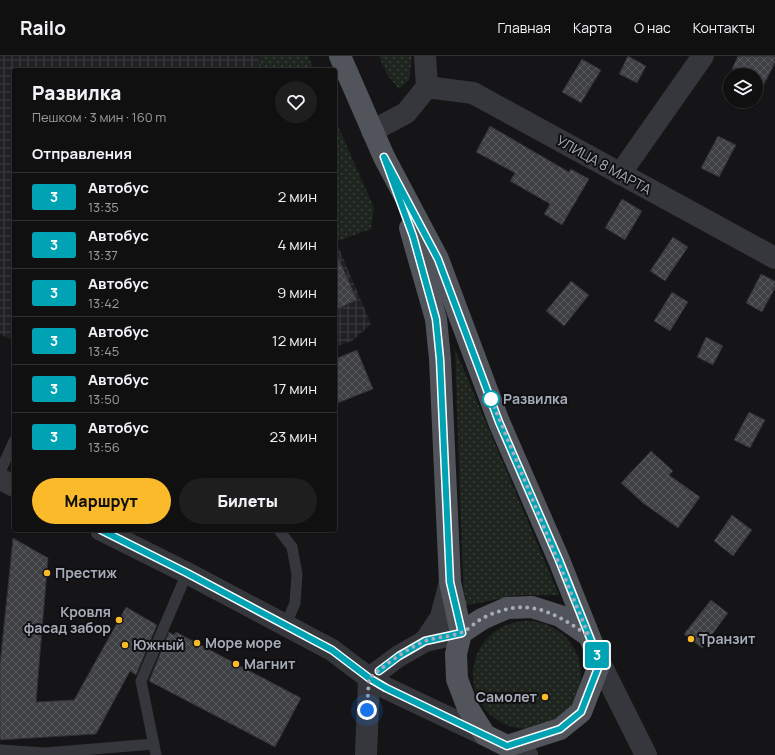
<!DOCTYPE html>
<html lang="ru">
<head>
<meta charset="utf-8">
<style>
	:root { --surface:#101011; --page:#1e1e1f; --text:#f1f3f6; --muted:#9c9d9f; --line:#303031; --accent:#faba2a }
	body { margin:0; font-family:Manrope,sans-serif; background:var(--page); color:var(--text); height:100vh; display:flex; flex-direction:column; font-size:15px; white-space:nowrap }
	* { box-sizing:border-box; margin:0 }
	p { font-size:13px; color:var(--muted) }
	.icon { flex:none; width:22px; height:22px; fill:none; stroke:currentColor; stroke-width:2; stroke-linecap:round; stroke-linejoin:round }
	.map { position:relative; flex:1; overflow:hidden }
	.sheet { position:absolute; left:12px; top:12px; width:325px; height:464px; display:flex; flex-direction:column; background:var(--surface); border-radius:4px; box-shadow:0 1px 3px #0004,0 0 0 1px var(--line) }
	.sheet>* { flex:none }
	.badge { padding:0 8px; border-radius:3px; font-size:14px; line-height:26px }
	.controls { position:absolute; left:723px; top:12px; display:grid; gap:8px }
	.controls a { display:grid; place-items:center; width:40px; height:40px; border-radius:50%; background:var(--surface); box-shadow:0 1px 3px #0004,0 0 0 1px var(--line); font-size:20px }
	.you { position:absolute; width:20px; height:20px; margin:-10px; border:3px solid #fff; border-radius:50%; background:#1a73e8; box-shadow:0 0 0 6px #1a73e833 }
	.map>.badge { position:absolute; translate:-50% -50%; box-shadow:0 0 0 2px #fff }
	h2 { padding:0 20px; font-size:15px; line-height:36px }
	.round { display:grid; place-items:center; flex:none; width:42px; height:42px; border-radius:21px; background:var(--page) }
	.headline { display:flex; align-items:center; justify-content:space-between; height:68px; padding:0 20px }
	h1 { font-size:19px; font-weight:800; line-height:30px }
	.cta { display:flex; gap:8px; margin-top:auto; padding:8px 20px }
	.cta a { flex:1; height:46px; border-radius:24px; background:var(--accent); color:#111; font-size:16px; font-weight:800; line-height:46px; text-align:center }
	.cta a+a { background:var(--page); color:var(--text) }
	ul { padding:0; list-style:none }
	li { display:flex; align-items:center; gap:12px; height:48px; padding:0 20px; border-top:1px solid var(--line) }
	li div { flex:1 }
	li b { display:block; font-size:15px }
	li em { font-style:normal }
	li .badge { min-width:44px; font-weight:700; text-align:center }
	header { display:flex; align-items:center; gap:24px; box-sizing:border-box; height:56px; padding:0 20px; background:var(--surface); border-bottom:1px solid var(--line) }
	header strong { font-size:19px }
	nav { display:flex; gap:22px; margin-inline-start:auto; font-size:14px }
	.map>svg:first-child { display:block }
	.industrial { fill:url(#industrial-grid) }
	.grass { fill:url(#grass-dots) }
	.building { fill:url(#building-cross-hatch); stroke:#2f2f33 }
	.lines { fill:none; stroke-linecap:round; stroke-linejoin:round }
	.service { stroke:#36373c; stroke-width:11 }
	.minor { stroke:#36373c; stroke-width:22 }
	.tertiary { stroke:#36373c; stroke-width:22 }
	.primary { stroke:#52545b; stroke-width:22 }
	.line-casing { stroke:#fff; stroke-width:9 }
	.line { stroke:#00a3b4; stroke-width:6 }
	.walk { stroke:#a6abb8; stroke-width:4; stroke-dasharray:0 7.2 }
	.stop-dot { fill:#fff; stroke:#00a3b4; stroke-width:2 }
	.poi-dot { fill:#faba2a; stroke:#101012; stroke-width:1.5 }
	.labels { text-anchor:middle; stroke-width:4; stroke-linejoin:round; paint-order:stroke }
	.street-label { font-size:14px; fill:#a6abb8; stroke:#101012 }
	.stop-label { font-size:14px; font-weight:bold; fill:#a6abb8; stroke:#101012; text-anchor:start }
	.poi-label { font-size:14px; font-weight:bold; fill:#a6abb8; stroke:#101012; text-anchor:start }
</style>
</head>
<body>
<header>
<strong>Railo</strong>
<nav><a>Главная</a><a>Карта</a><a>О нас</a><a>Контакты</a></nav>
</header>
<div class="map">
<svg width="775" height="699" viewBox="0 0 775 699">
	<defs>
		<pattern id="industrial-grid" width="8" height="8" patternUnits="userSpaceOnUse"><rect width="8" height="8" fill="#212124"/><path d="M0 4h8M4 0v8" fill="none" stroke="#3e3f42"/></pattern>
		<pattern id="grass-dots" width="8" height="8" patternUnits="userSpaceOnUse"><rect width="8" height="8" fill="#1d251e"/><path d="M2 2h.1M6 6h.1" fill="none" stroke="#3b423d" stroke-width="1.8" stroke-linecap="round"/></pattern>
		<pattern id="building-cross-hatch" width="8" height="8" patternUnits="userSpaceOnUse"><rect width="8" height="8" fill="#3f4044"/><path d="M0 0l8 8M0 8l8-8" fill="none" stroke="#58595d"/></pattern>
	</defs>
	<rect width="100%" height="100%" fill="#151517"/>
	<g class="industrial">
		<path d="M 0,0 L 257,0 L 263,14 L 14,14 L 14,285 L 0,278 Z"/>
		<path d="M 335,183 L 371,268 L 352,285 L 335,291 Z"/>
	</g>
	<g class="grass">
		<path d="M 258,0 L 308,0 L 314,14 L 263,14 Z"/>
		<path d="M 379,0 L 412,0 L 409,24 L 399,33 L 388,20 Z"/>
		<path d="M 335,63 L 374,152 L 371,173 L 335,186 Z"/>
		<path d="M 455,293 L 559,539 L 519,539 L 464,550 Z"/>
		<circle cx="527" cy="619" r="54"/>
	</g>
	<g class="building">
		<path d="M 628,0 L 646,10 L 637,27 L 619,18 Z"/>
		<path d="M 738,0 L 775,0 L 775,7 L 763,30 L 756,26 L 756,19 L 743,19 L 732,13 Z"/>
		<path d="M 582,3 L 601,14 L 581,47 L 562,36 Z"/>
		<path d="M 490,70 L 569,116 L 571,113 L 589,123 L 562,169 L 544,158 L 550,148 L 510,125 L 515,117 L 476,96 Z"/>
		<path d="M 718,80 L 736,89 L 719,121 L 701,112 Z"/>
		<path d="M 622,143 L 642,155 L 625,184 L 605,172 Z"/>
		<path d="M 673,181 L 688,191 L 665,225 L 650,215 Z"/>
		<path d="M 335,194 L 357,244 L 335,254 Z"/>
		<path d="M 761,218 L 775,225 L 775,232 L 762,256 L 746,247 Z"/>
		<path d="M 571,225 L 589,239 L 564,270 L 546,255 Z"/>
		<path d="M 672,236 L 688,246 L 670,275 L 654,265 Z"/>
		<path d="M 706,281 L 723,290 L 713,309 L 697,301 Z"/>
		<path d="M 357,294 L 373,333 L 335,348 L 335,303 Z"/>
		<path d="M 749,356 L 765,364 L 750,392 L 734,384 Z"/>
		<path d="M 651,395 L 673,415 L 669,419 L 700,441 L 678,472 L 643,447 L 621,427 Z"/>
		<path d="M 732,459 L 752,474 L 733,500 L 714,485 Z"/>
		<path d="M 13,482 L 48,502 L 36,646 L 74,644 L 126,551 L 157,569 L 136,619 L 130,615 L 96,678 L 0,684 L 0,608 Z"/>
		<path d="M 711,544 L 728,557 L 702,592 L 684,578 Z"/>
		<path d="M 169,576 L 174,579 L 176,576 L 301,642 L 275,691 L 149,625 Z"/>
	</g>
	<g class="lines">
		<g class="service">
			<path d="M 0,416 L 14,385"/>
			<path d="M 279,474 L 292,491 L 297,518 L 295,547 L 285,570"/>
			<path d="M 0,694 L 45,697 L 154,688"/>
			<path d="M 156,699 L 141,625 L 187,517"/>
		</g>
		<g class="minor">
			<path d="M 427,31 L 473,37 L 775,202"/>
			<path d="M 372,75 L 406,57 L 427,31 L 425,0"/>
			<path d="M 620,118 L 703,0"/>
			<path d="M 366,699 L 369,622"/>
		</g>
		<g class="tertiary">
			<path d="M 0,423 L 14,430"/>
			<path d="M 101,474 L 187,517 L 332,594 L 369,622 L 386,632 L 485,679"/>
			<path d="M 425,585 L 441,561 L 450,526"/>
			<path d="M 600,607 L 646,699"/>
			<path d="M 369,622 L 399,600 L 425,585 L 461,577"/>
			<path d="M 507,690 L 527,699"/>
		</g>
		<g class="primary">
			<path d="M 340,0 L 384,101 L 438,203 L 499,366 L 559,504 L 600,607 L 581,656 L 560,673 L 507,690 L 485,679 L 468,652 L 457,623 L 456,598 L 461,577 L 482,563 L 507,552 L 532,551 L 560,560 L 589,580"/>
			<path d="M 410,172 L 436,263 L 440,303 L 450,526 L 461,577"/>
		</g>
	</g>
	<g class="lines">
		<defs>
			<path id="line" d="M 101,474 L 187,517 L 332,594 L 369,622 L 386,632 L 507,690 L 560,673 L 581,656 L 600,607 L 559,504 L 499,366 L 438,203 L 384,101 L 413,180 L 436,263 L 440,303 L 450,526 L 462,577 L 425,585 L 399,600 L 379,615"/>
		</defs>
		<use href="#line" class="line-casing"/>
		<use href="#line" class="line"/>
		<path class="walk" d="M 367,654 L 369,622 C 386,609 404,594 425,585 C 436,581 449,581 460,577 C 469,574 475,566 483,562 C 527,540 552,555 589,580 L 488,336 L 491,343"/>
	</g>
	<circle class="stop-dot" cx="491" cy="343" r="8"/>
	<g class="poi-dot">
		<circle cx="47" cy="517" r="4"/>
		<circle cx="119" cy="564" r="4"/>
		<circle cx="691" cy="583" r="4"/>
		<circle cx="197" cy="587" r="4"/>
		<circle cx="125" cy="589" r="4"/>
		<circle cx="236" cy="608" r="4"/>
		<circle cx="545" cy="641" r="4"/>
	</g>
	<g class="labels">
		<g class="street-label">
			<text transform="translate(604 109) rotate(29)" y="5">УЛИЦА 8 МАРТА</text>
		</g>
		<g class="stop-label">
			<text x="503" y="348">Развилка</text>
		</g>
		<g class="poi-label">
			<text x="55" y="522">Престиж</text>
			<text x="111" y="561" text-anchor="end">Кровля<tspan x="111" dy="16">фасад забор</tspan></text>
			<text x="699" y="588">Транзит</text>
			<text x="205" y="592">Море море</text>
			<text x="133" y="594">Южный</text>
			<text x="244" y="613">Магнит</text>
			<text x="537" y="646" text-anchor="end">Самолет</text>
		</g>
	</g>
</svg>
<div class="controls">
<a><svg class="icon" aria-label="layers" viewBox="0 0 24 24"><path d="M12 4l9 5-9 5-9-5zM3 14l9 5 9-5"/></svg></a>
</div>
<div class="you" style="left:367px;top:654px"></div>
<b class="badge" style="left:597px;top:599px;background:#00a3b4;color:#fff">3</b>
<section class="sheet">
<div class="headline"><div><h1>Развилка</h1><p>Пешком · 3 мин · 160 m</p></div><a class="round"><svg class="icon" aria-label="heart" viewBox="0 0 24 24"><path d="M12 20l-8-8c-3-5 5-10 8-4 3-6 11-1 8 4z"/></svg></a></div>
<h2>Отправления</h2>
<ul>
<li><span class="badge" style="background:#00a3b4;color:#fff">3</span><div><b>Автобус</b><p>13:35</p></div><em>2 мин</em></li>
<li><span class="badge" style="background:#00a3b4;color:#fff">3</span><div><b>Автобус</b><p>13:37</p></div><em>4 мин</em></li>
<li><span class="badge" style="background:#00a3b4;color:#fff">3</span><div><b>Автобус</b><p>13:42</p></div><em>9 мин</em></li>
<li><span class="badge" style="background:#00a3b4;color:#fff">3</span><div><b>Автобус</b><p>13:45</p></div><em>12 мин</em></li>
<li><span class="badge" style="background:#00a3b4;color:#fff">3</span><div><b>Автобус</b><p>13:50</p></div><em>17 мин</em></li>
<li><span class="badge" style="background:#00a3b4;color:#fff">3</span><div><b>Автобус</b><p>13:56</p></div><em>23 мин</em></li>
</ul>
<div class="cta"><a>Маршрут</a><a>Билеты</a></div>
</section>
</div>
</body>
</html>
